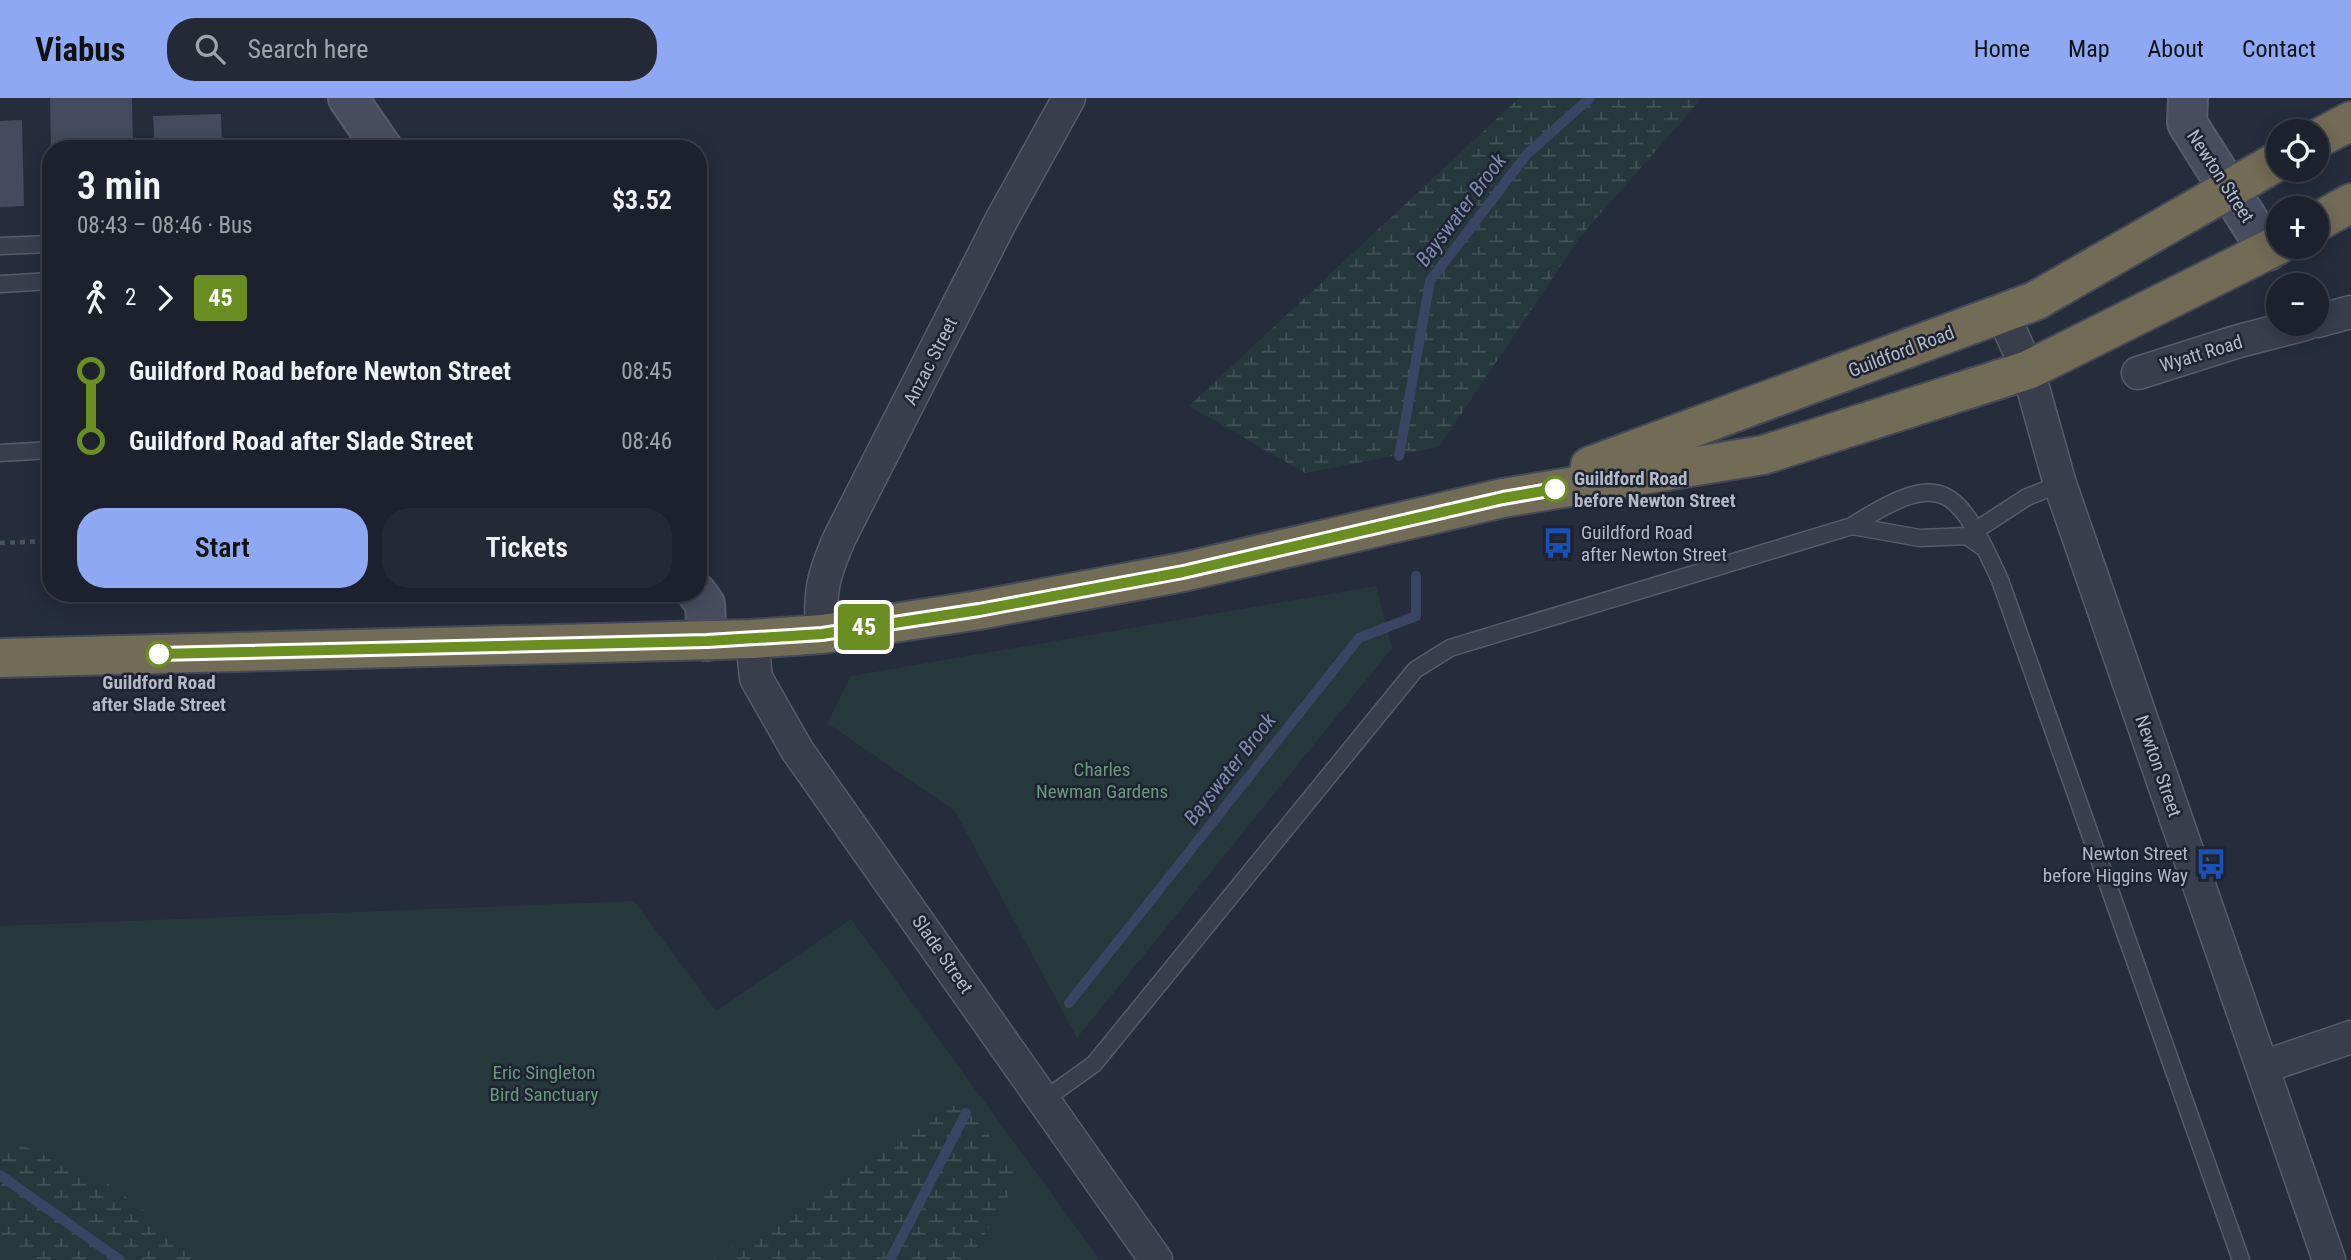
<!DOCTYPE html>
<html lang="en">
<head>
<meta charset="utf-8">
<style>
	:root { --surface:#1c212d; --page:#252935; --text:#f1f3f6; --muted:#a0a3aa; --line:#3a3e49; --accent:#8ea8f3 }
	body { margin:0; font-family:"Roboto Condensed",sans-serif; background:var(--page); color:var(--text); height:100vh; display:flex; flex-direction:column; font-size:26px; white-space:nowrap }
	* { box-sizing:border-box; margin:0 }
	p { font-size:23px; color:var(--muted) }
	.icon { flex:none; width:38px; height:38px; fill:none; stroke:currentColor; stroke-width:2; stroke-linecap:round; stroke-linejoin:round }
	.map { position:relative; flex:1; overflow:hidden }
	.sheet { position:absolute; left:42px; top:42px; width:665px; height:462px; display:flex; flex-direction:column; background:var(--surface); border-radius:28px; box-shadow:0 4px 18px #0003,0 0 0 2px var(--line) }
	.sheet>* { flex:none }
	.badge { padding:0 14px; border-radius:5px; font-size:24px; line-height:46px }
	.fabs { position:absolute; left:2266px; top:21px; display:grid; gap:14px }
	.fabs a { display:grid; place-items:center; width:63px; height:63px; border-radius:50%; background:var(--surface); box-shadow:0 4px 18px #0003,0 0 0 2px var(--line); font-size:35px }
	.map>.badge { position:absolute; translate:-50% -50%; box-shadow:0 0 0 4px #fff }
	.legs { display:flex; align-items:center; gap:10px; height:77px; padding:0 35px; font-size:23px }
	.legs p { margin-inline-start:auto }
	.head { display:flex; align-items:center; justify-content:space-between; height:119px; padding:0 35px }
	h1 { font-size:38px; font-weight:600; line-height:52px }
	.cta { display:flex; gap:14px; margin-top:auto; padding:14px 35px }
	.cta a { flex:1; height:80px; border-radius:28px; background:var(--accent); color:#111; font-size:28px; font-weight:600; line-height:80px; text-align:center }
	.cta a+a { background:var(--page); color:var(--text) }
	ul { padding:0 35px; list-style:none }
	li { display:flex; align-items:center; gap:24px; height:70px; font-size:26px }
	li i { display:grid; place-items:center; width:10px; height:100%; margin:0 9px; background:currentColor }
	li i::after { content:''; width:18px; height:18px; margin:-9px; border:5px solid; border-radius:50%; background:var(--surface) }
	li p { margin-inline-start:auto }
	li:first-child i { background:linear-gradient(#0000 50%,currentColor 0) }
	li:last-child i { background:linear-gradient(currentColor 50%,#0000 0) }
	header { display:flex; align-items:center; gap:42px; box-sizing:border-box; height:98px; padding:0 35px; background:var(--accent); color:#111 }
	header strong { font-size:33px }
	nav { display:flex; gap:38px; margin-inline-start:auto; font-size:24px }
	.search { width:490px; height:63px; background:var(--page); display:flex; align-items:center; gap:18px; box-sizing:border-box; padding:0 24px; border-radius:28px; color:var(--muted); font-size:26px }
	.map>svg:first-child { display:block }
	.green { fill:#27383d }
	.wetland { fill:url(#wetland-marsh) }
	.lines { fill:none; stroke-linecap:round; stroke-linejoin:round }
	.stream { stroke:#394563; stroke-width:10 }
	.building { fill:#444b5e }
	.lane-casing { stroke:#575c6b; stroke-width:19 }
	.street-casing { stroke:#575c6b; stroke-width:35 }
	.secondary-casing { stroke:#575c6b; stroke-width:42 }
	.highway-casing { stroke:#444958; stroke-width:42 }
	.path { stroke:#45555a; stroke-width:4.5; stroke-dasharray:5 5; stroke-linecap:butt }
	.lane { stroke:#393e4d; stroke-width:16 }
	.street { stroke:#393e4d; stroke-width:32 }
	.secondary { stroke:#474d5f; stroke-width:38 }
	.highway { stroke:#726b56; stroke-width:38 }
	.line-1-casing { stroke:#fff; stroke-width:16 }
	.line-1 { stroke:#6b8e23; stroke-width:10 }
	.stop-1-dot { fill:#fff; stroke:#6b8e23; stroke-width:3.5 }
	.labels { text-anchor:middle; stroke-width:5; stroke-linejoin:round; paint-order:stroke }
	.street-label { font-size:19px; fill:#b4b9c8; stroke:#1e2332 }
	.stop-label { font-size:19px; font-weight:bold; fill:#b4b9c8; stroke:#1e2332; text-anchor:start }
	.poi-label { font-size:19px; fill:#b4b9c8; stroke:#1e2332; text-anchor:start }
	.park-label { font-size:19px; fill:#6c987c; stroke:#1e2332 }
	.water-label { font-size:21px; font-style:italic; fill:#7d8cae; stroke:#1e2332 }
</style>
</head>
<body>
<header>
<strong>Viabus</strong>
<div class="search"><svg class="icon" aria-label="search" viewBox="0 0 24 24"><circle cx="10" cy="10" r="6"/><path d="M15 15l6 6"/></svg>Search here</div>
<nav><a>Home</a><a>Map</a><a>About</a><a>Contact</a></nav>
</header>
<div class="map">
<svg width="2351" height="1162" viewBox="0 0 2351 1162">
	<defs>
		<pattern id="wetland-marsh" width="20" height="14" patternUnits="userSpaceOnUse" patternTransform="scale(1.75)"><rect width="20" height="14" fill="#27383d"/><path d="M1 5h8M5 5V1M11 12h8M15 12V8" fill="none" stroke="#445358"/></pattern>
	</defs>
	<rect width="100%" height="100%" fill="#252c3c"/>
	<g class="green">
		<path d="M 1376,488 L 1392,550 L 1077,940 L 955,713 L 827,625 L 851,578 Z"/>
		<path d="M 634,803 L 716,913 L 851,821 L 1100,1162 L 0,1162 L 0,828 Z"/>
	</g>
	<g class="wetland">
		<path d="M 1519,0 L 1702,0 L 1580,139 L 1439,349 L 1305,375 L 1189,308 Z"/>
		<path d="M 964,1001 L 1019,1081 L 969,1162 L 713,1161 Z"/>
		<path d="M 0,1038 L 103,1082 L 210,1162 L 29,1162 L 0,1141 Z"/>
	</g>
	<g class="lines">
		<g class="stream">
			<path d="M 1399,358 L 1430,183 L 1527,56 L 1590,0"/>
			<path d="M 1069,905 L 1359,540 L 1416,518 L 1416,478"/>
			<path d="M 0,1077 L 120,1162"/>
			<path d="M 890,1162 L 966,1015"/>
		</g>
	</g>
	<g class="building">
		<path d="M 50,0 L 132,0 L 133,51 L 51,51 Z"/>
		<path d="M 221,16 L 222,51 L 155,51 L 153,18 Z"/>
		<path d="M 22,22 L 24,108 L 0,109 L 0,23 Z"/>
	</g>
	<g class="lines">
		<defs>
			<g id="lane">
				<path d="M 0,148 L 51,146"/>
				<path d="M 0,186 L 51,183"/>
				<path d="M 0,355 L 51,352"/>
				<path d="M 1852,428 L 1920,440 L 1967,438 L 1981,448"/>
				<path d="M 1967,438 L 2027,399 L 2060,386"/>
				<path d="M 1045,1001 L 1094,966 L 1415,572 L 1450,550 L 1852,428 C 1946,367 1958,392 2000,482 L 2241,1162"/>
			</g>
			<g id="street">
				<path d="M 2002,215 L 2028,272 L 2060,386 L 2329,1162"/>
				<path d="M 2317,223 L 2351,214"/>
				<path d="M 2138,275 L 2239,243 L 2305,226"/>
				<path d="M 822,536 C 819,493 823,478 840,439 L 1002,121 L 1069,0"/>
				<path d="M 752,541 L 756,580 L 797,652 L 1156,1162"/>
				<path d="M 2263,969 L 2351,939"/>
			</g>
			<g id="secondary">
				<path d="M 348,0 L 383,51"/>
				<path d="M 2188,0 L 2187,25 L 2268,153"/>
				<path d="M 697,495 L 705,506 L 707,543"/>
			</g>
			<g id="highway">
				<path d="M 2317,41 L 2351,23"/>
				<path d="M 2317,124 L 2351,105"/>
				<path d="M 1590,368 L 2035,203 L 2278,63"/>
				<path d="M 0,560 L 752,541 L 822,536 L 979,512 L 1183,474 L 1503,400 L 1763,357 L 2028,272 L 2278,147"/>
			</g>
		</defs>
		<use href="#lane" class="lane-casing"/>
		<use href="#street" class="street-casing"/>
		<use href="#secondary" class="secondary-casing"/>
		<use href="#highway" class="highway-casing"/>
		<path class="path" d="M 0,445 L 51,443"/>
		<use href="#lane" class="lane"/>
		<use href="#street" class="street"/>
		<use href="#secondary" class="secondary"/>
		<use href="#highway" class="highway"/>
	</g>
	<g class="lines">
		<defs>
			<path id="line-1" d="M 159,556 L 707,543 L 822,536 L 979,512 L 1183,474 L 1503,400 L 1555,391"/>
		</defs>
		<use href="#line-1" class="line-1-casing"/>
		<use href="#line-1" class="line-1"/>
	</g>
	<defs>
		<symbol id="bus-bare" viewBox="-9 -9 18 18"><path d="M-5-6H5V4H4V6H2V4H-2V6H-4V4H-5ZM-3.5-4V0h7V-4ZM-3.5 1.2v1.5H-2V1.2ZM2 1.2v1.5H3.5V1.2Z" fill="#1a4fb4" stroke="#1e2332" stroke-width="2.5" paint-order="stroke"/></symbol>
	</defs>
	<g fill-rule="evenodd">
		<use href="#bus-bare" x="1536" y="423" width="44" height="44"/>
		<use href="#bus-bare" x="2189" y="744" width="44" height="44"/>
	</g>
	<g class="stop-1-dot">
		<circle cx="1555" cy="391" r="12"/>
		<circle cx="159" cy="556" r="12"/>
	</g>
	<g class="labels">
		<g class="street-label">
			<text transform="translate(2221 78) rotate(57)" y="7">Newton Street</text>
			<text transform="translate(1901 253) rotate(-21)" y="7">Guildford Road</text>
			<text transform="translate(2201 255) rotate(-17)" y="7">Wyatt Road</text>
			<text transform="translate(930 263) rotate(-63)" y="7">Anzac Street</text>
			<text transform="translate(2159 668) rotate(71)" y="7">Newton Street</text>
			<text transform="translate(943 856) rotate(55)" y="7">Slade Street</text>
		</g>
		<g class="stop-label">
			<text x="1574" y="387">Guildford Road<tspan x="1574" dy="22">before Newton Street</tspan></text>
			<text x="159" y="591" text-anchor="middle">Guildford Road<tspan x="159" dy="22">after Slade Street</tspan></text>
		</g>
		<g class="poi-label">
			<text x="1581" y="441">Guildford Road<tspan x="1581" dy="22">after Newton Street</tspan></text>
			<text x="2188" y="762" text-anchor="end">Newton Street<tspan x="2188" dy="22">before Higgins Way</tspan></text>
		</g>
		<g class="park-label">
			<text x="1102" y="678">Charles<tspan x="1102" dy="22">Newman Gardens</tspan></text>
			<text x="544" y="981">Eric Singleton<tspan x="544" dy="22">Bird Sanctuary</tspan></text>
		</g>
		<g class="water-label">
			<text transform="translate(1461 112) rotate(-53)" y="7">Bayswater Brook</text>
			<text transform="translate(1230 671) rotate(-52)" y="7">Bayswater Brook</text>
		</g>
	</g>
</svg>
<div class="fabs">
<a><svg class="icon" aria-label="locate" viewBox="0 0 24 24"><circle cx="12" cy="12" r="6"/><path d="M12 2v4M12 18v4M2 12h4M18 12h4"/></svg></a>
<a>+</a>
<a>−</a>
</div>
<b class="badge" style="left:864px;top:529px;background:#6b8e23;color:#fff">45</b>
<section class="sheet">
<div class="head"><div><h1>3 min</h1><p>08:43 – 08:46 · Bus</p></div><b>$3.52</b></div>
<div class="legs"><svg class="icon" aria-label="walk" viewBox="0 0 24 24"><circle cx="13" cy="4" r="2"/><path d="M13 8l-2 6 4 7M11 14l-3 7M7 12l3-4h3l4 4"/></svg>2<svg class="icon" aria-label="forward" viewBox="0 0 24 24"><path d="M9 5l7 7-7 7"/></svg><b class="badge" style="background:#6b8e23;color:#fff">45</b></div>
<ul>
<li><i style="color:#6b8e23"></i><b>Guildford Road before Newton Street</b><p>08:45</p></li>
<li><i style="color:#6b8e23"></i><b>Guildford Road after Slade Street</b><p>08:46</p></li>
</ul>
<div class="cta"><a>Start</a><a>Tickets</a></div>
</section>
</div>
</body>
</html>
